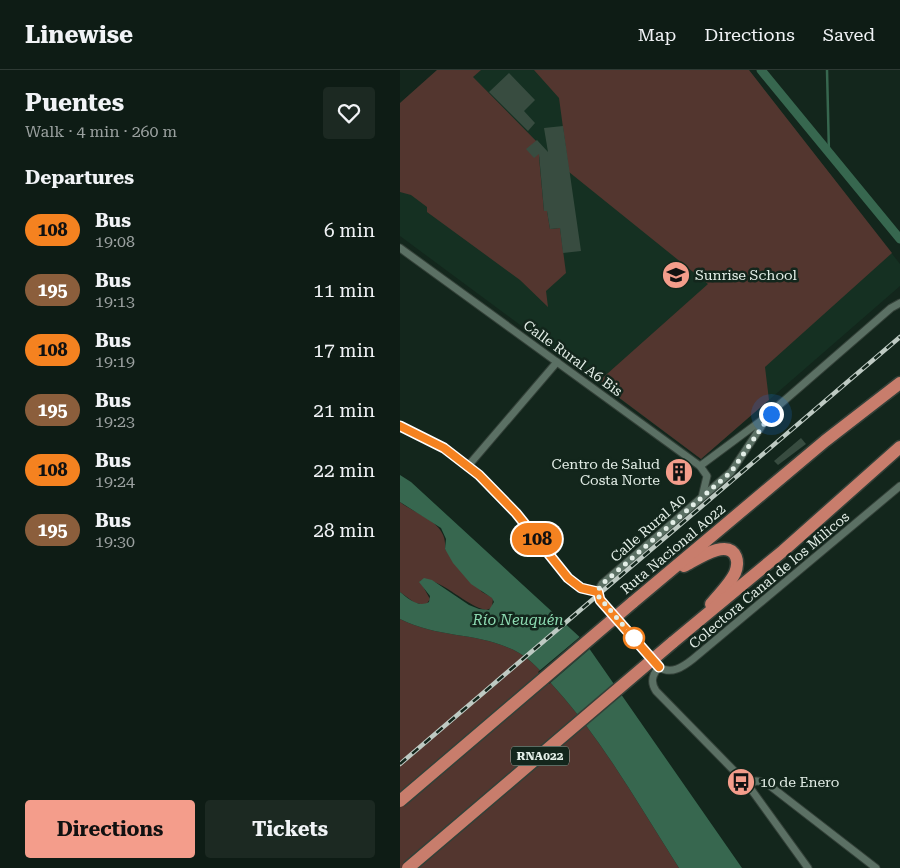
<!DOCTYPE html>
<html lang="en">
<head>
<meta charset="utf-8">
<style>
	:root { --surface:#0e1c15; --page:#1c2922; --text:#f1f3f6; --muted:#9ba1a0; --line:#2e3a34; --accent:#f49d8b }
	body { margin:0; font-family:"Roboto Serif",serif; background:var(--page); color:var(--text); height:100vh; display:flex; flex-direction:column; font-size:19px; white-space:nowrap }
	* { box-sizing:border-box; margin:0 }
	p { font-size:16px; color:var(--muted) }
	.icon { flex:none; width:28px; height:28px; fill:none; stroke:currentColor; stroke-width:2; stroke-linecap:round; stroke-linejoin:round }
	.map { position:relative; flex:1; overflow:hidden }
	.details { display:flex; flex-direction:column; background:var(--surface); width:400px }
	.details>* { flex:none }
	.badge { padding:0 10px; border-radius:16px; font-size:18px; line-height:32px }
	.you { position:absolute; width:25px; height:25px; margin:-12px; border:4px solid #fff; border-radius:50%; background:#1a73e8; box-shadow:0 0 0 8px #1a73e833 }
	.map>.badge { position:absolute; translate:-50% -50%; box-shadow:0 0 0 2px #fff }
	h2 { padding:0 25px; font-size:19px; line-height:45px }
	.round { display:grid; place-items:center; flex:none; width:52px; height:52px; border-radius:5px; background:var(--page) }
	.overview { display:flex; align-items:center; justify-content:space-between; height:85px; padding:0 25px }
	h1 { font-size:24px; font-weight:700; line-height:38px }
	.primary-button { display:flex; gap:10px; margin-top:auto; padding:10px 25px }
	.primary-button a { flex:1; height:58px; border-radius:5px; background:var(--accent); color:#111; font-size:20px; font-weight:700; line-height:58px; text-align:center }
	.primary-button a+a { background:var(--page); color:var(--text) }
	ul { padding:0; list-style:none }
	li { display:flex; align-items:center; gap:15px; height:60px; padding:0 25px }
	li div { flex:1 }
	li b { display:block; font-size:19px }
	li em { font-style:normal }
	li .badge { min-width:55px; font-weight:700; text-align:center }
	header { display:flex; align-items:center; gap:30px; box-sizing:border-box; height:70px; padding:0 25px; background:var(--surface); border-bottom:1px solid var(--line) }
	header strong { font-size:24px }
	nav { display:flex; gap:28px; margin-inline-start:auto; font-size:18px }
	main { display:flex; flex:1; min-height:0 }
	.map>svg:first-child { display:block }
	.built { fill:#153022 }
	.green { fill:#53362f }
	.water { fill:#37674f }
	.pier { fill:#13261c }
	.lines { fill:none; stroke-linecap:round; stroke-linejoin:round }
	.stream { stroke:#37674f; stroke-width:2.5 }
	.canal { stroke:#37674f; stroke-width:9 }
	.building { fill:#384c40 }
	.street-casing { stroke:#334038; stroke-width:9 }
	.highway-casing { stroke:#334038; stroke-width:15 }
	.street { stroke:#5b7064; stroke-width:7 }
	.highway { stroke:#c87d6c; stroke-width:12 }
	.rail-casing { stroke:#becac3; stroke-width:4.5 }
	.rail { stroke:#13261c; stroke-width:2.5; stroke-dasharray:8; stroke-linecap:butt }
	.highway-bridge-casing { stroke:#334038; stroke-width:15; stroke-linecap:butt }
	.highway-bridge { stroke:#c87d6c; stroke-width:12 }
	.line-casing { stroke:#fff; stroke-width:11 }
	.line { stroke:#f58220; stroke-width:8 }
	.walk { stroke:#e3eee7; stroke-width:5; stroke-dasharray:0 9 }
	.stop-dot { fill:#fff; stroke:#f58220; stroke-width:2.5 }
	.labels { text-anchor:middle; stroke-width:5; stroke-linejoin:round; paint-order:stroke }
	.shield { fill:#13261c; stroke:#a5b2aa; stroke-width:1 }
	.shield-label { font-size:12px; font-weight:bold; fill:#e3eee7 }
	.poi-label { font-size:14px; fill:#e3eee7; stroke:#13261c; text-anchor:start }
	.street-label { font-size:14px; fill:#e3eee7; stroke:#13261c }
	.water-label { font-size:15px; font-style:italic; fill:#8edcb3; stroke:#13261c }
</style>
</head>
<body>
<header>
<strong>Linewise</strong>
<nav><a>Map</a><a>Directions</a><a>Saved</a></nav>
</header>
<main>
<section class="details">
<div class="overview"><div><h1>Puentes</h1><p>Walk · 4 min · 260 m</p></div><a class="round"><svg class="icon" aria-label="heart" viewBox="0 0 24 24"><path d="M12 20l-8-8c-3-5 5-10 8-4 3-6 11-1 8 4z"/></svg></a></div>
<h2>Departures</h2>
<ul>
<li><span class="badge" style="background:#f58220;color:#111">108</span><div><b>Bus</b><p>19:08</p></div><em>6 min</em></li>
<li><span class="badge" style="background:#8b5e3c;color:#fff">195</span><div><b>Bus</b><p>19:13</p></div><em>11 min</em></li>
<li><span class="badge" style="background:#f58220;color:#111">108</span><div><b>Bus</b><p>19:19</p></div><em>17 min</em></li>
<li><span class="badge" style="background:#8b5e3c;color:#fff">195</span><div><b>Bus</b><p>19:23</p></div><em>21 min</em></li>
<li><span class="badge" style="background:#f58220;color:#111">108</span><div><b>Bus</b><p>19:24</p></div><em>22 min</em></li>
<li><span class="badge" style="background:#8b5e3c;color:#fff">195</span><div><b>Bus</b><p>19:30</p></div><em>28 min</em></li>
</ul>
<div class="primary-button"><a>Directions</a><a>Tickets</a></div>
</section>
<div class="map">
<svg width="500" height="798" viewBox="0 0 500 798">
	<rect width="100%" height="100%" fill="#13261c"/>
	<path class="built" d="M 37,0 L 349,0 L 500,194 L 500,216 L 301,389 L 0,166 L 0,33 Z"/>
	<g class="green">
		<path d="M 37,0 L 81,0 L 73,7 L 144,79 L 139,87 L 144,141 L 147,141 L 150,159 L 160,158 L 166,203 L 146,221 L 148,237 L 120,210 L 27,142 L 27,137 L 11,125 L 0,122 L 0,33 Z"/>
		<path d="M 134,0 L 349,0 L 492,183 L 365,297 L 369,330 L 301,389 L 198,312 L 308,214 L 169,102 L 159,28 Z"/>
		<path d="M 0,432 C 18,446 48,452 45,479 L 82,522 L 93,528 L 92,538 L 86,540 C 65,536 37,504 20,511 L 30,529 L 26,535 L 15,533 L 0,522 Z"/>
		<path d="M 0,549 C 38,568 73,562 109,578 C 130,586 143,604 157,620 C 205,674 240,737 279,798 L 0,798 Z"/>
	</g>
	<path class="water" d="M 0,405 L 11,412 L 184,571 L 342,798 L 279,798 C 240,737 205,674 157,620 C 143,604 130,586 109,578 C 73,562 38,568 0,549 L 0,522 C 9,529 18,538 29,532 L 30,526 L 19,512 L 24,508 L 32,510 L 69,535 L 79,539 L 89,540 L 94,532 L 92,528 L 71,514 L 53,493 L 45,479 L 46,469 L 41,458 L 0,432 Z"/>
	<path class="pier" d="M 182,565 L 192,577 L 149,614 L 138,602 Z"/>
	<g class="lines">
		<path class="stream" d="M 427,0 L 429,83"/>
		<path class="canal" d="M 361,0 L 500,169"/>
	</g>
	<g class="building">
		<path d="M 109,3 L 135,30 L 124,41 L 135,53 L 128,61 L 89,22 Z"/>
		<path d="M 163,56 L 181,181 L 163,183 L 160,158 L 150,159 L 147,141 L 144,141 L 139,84 L 134,88 L 126,79 L 137,70 L 148,82 L 144,58 Z"/>
		<path d="M 401,368 L 406,374 L 378,395 L 374,391 Z"/>
		<path d="M 280,395 L 286,400 L 277,409 L 272,403 Z"/>
	</g>
	<g class="lines">
		<defs>
			<g id="street">
				<path d="M 0,178 L 300,396 L 307,406 L 302,427"/>
				<path d="M 0,356 L 44,378 L 79,405 L 116,443 L 168,508 L 181,517 L 197,522"/>
				<path d="M 68,396 L 157,292"/>
				<path d="M 300,396 L 366,347"/>
				<path d="M 197,522 L 202,514 L 331,402 L 365,351 L 378,336 L 491,238 L 500,233"/>
				<path d="M 197,522 L 200,530 L 259,597 C 271,605 283,597 293,589 L 500,416"/>
				<path d="M 259,597 C 252,605 250,612 256,621 L 348,715 L 408,798"/>
				<path d="M 348,715 L 356,711 L 365,712 L 476,798"/>
			</g>
			<g id="highway">
				<path d="M 284,496 C 296,490 328,467 336,487 C 338,492 337,498 335,503 C 330,514 319,524 311,534"/>
				<path d="M 232,533 L 425,371 L 500,313"/>
				<path d="M 272,573 L 383,481 L 500,377"/>
			</g>
		</defs>
		<use href="#street" class="street-casing"/>
		<use href="#highway" class="highway-casing"/>
		<use href="#street" class="street"/>
		<use href="#highway" class="highway"/>
		<defs>
			<path id="rail" d="M 0,694 L 500,267"/>
		</defs>
		<use href="#rail" class="rail-casing"/>
		<use href="#rail" class="rail"/>
		<defs>
			<g id="highway-bridge">
				<path d="M 0,731 L 232,533"/>
				<path d="M 8,798 L 272,573"/>
			</g>
		</defs>
		<use href="#highway-bridge" class="highway-bridge-casing"/>
		<use href="#highway-bridge" class="highway-bridge"/>
	</g>
	<g class="lines">
		<defs>
			<path id="line" d="M 0,356 L 44,378 L 79,405 L 116,443 L 168,508 L 181,518 L 198,522 L 200,530 L 259,597"/>
		</defs>
		<use href="#line" class="line-casing"/>
		<use href="#line" class="line"/>
		<path class="walk" d="M 234,568 L 199,527 L 198,522 L 200,516 L 331,402 L 371,344"/>
	</g>
	<defs>
		<symbol id="school-disc" viewBox="-11 -11 22 22"><circle r="9.5" fill="#f49d8b" stroke="#13261c"/><path d="M0-5L7-2L0 1L-7-2ZM-4 1L0 2.5L4 1V4Q0 6-4 4Z" fill="#111"/></symbol>
		<symbol id="building-disc" viewBox="-11 -11 22 22"><circle r="9.5" fill="#f49d8b" stroke="#13261c"/><path d="M-4-6H4V6H1V3H-1V6H-4ZM-2.5-4.3h1.7v1.8h-1.7ZM.8-4.3h1.7v1.8H.8ZM-2.5-1h1.7V.8h-1.7ZM.8-1h1.7V.8H.8Z" fill="#111"/></symbol>
		<symbol id="bus-disc" viewBox="-11 -11 22 22"><circle r="9.5" fill="#f49d8b" stroke="#13261c"/><path d="M-5-6H5V4H4V6H2V4H-2V6H-4V4H-5ZM-3.5-4V0h7V-4ZM-3.5 1.2v1.5H-2V1.2ZM2 1.2v1.5H3.5V1.2Z" fill="#111"/></symbol>
	</defs>
	<g fill-rule="evenodd">
		<use href="#school-disc" x="260" y="189" width="32" height="32"/>
		<use href="#building-disc" x="263" y="386" width="32" height="32"/>
		<use href="#bus-disc" x="325" y="696" width="32" height="32"/>
	</g>
	<circle class="stop-dot" cx="234" cy="568" r="10"/>
	<g class="labels">
		<rect class="shield" x="111" y="676.5" width="58" height="19" rx="4"/>
		<g class="shield-label">
			<text x="140" y="690">RNA022</text>
		</g>
		<g class="poi-label">
			<text x="295" y="210">Sunrise School</text>
			<text x="260" y="399" text-anchor="end">Centro de Salud<tspan x="260" dy="16">Costa Norte</tspan></text>
			<text x="360" y="717">10 de Enero</text>
		</g>
		<g class="street-label">
			<text transform="translate(173 288) rotate(36)" y="5">Calle Rural A6 Bis</text>
			<text transform="translate(248 458) rotate(-41)" y="5">Calle Rural A0</text>
			<text transform="translate(273 479) rotate(-40)" y="5">Ruta Nacional A022</text>
			<text transform="translate(369 510) rotate(-40)" y="5">Colectora Canal de los Milicos</text>
		</g>
		<g class="water-label">
			<text x="118" y="555">Río Neuquén</text>
		</g>
	</g>
</svg>
<div class="you" style="left:371px;top:344px"></div>
<b class="badge" style="left:137px;top:469px;background:#f58220;color:#111">108</b>
</div>
</main>
</body>
</html>
